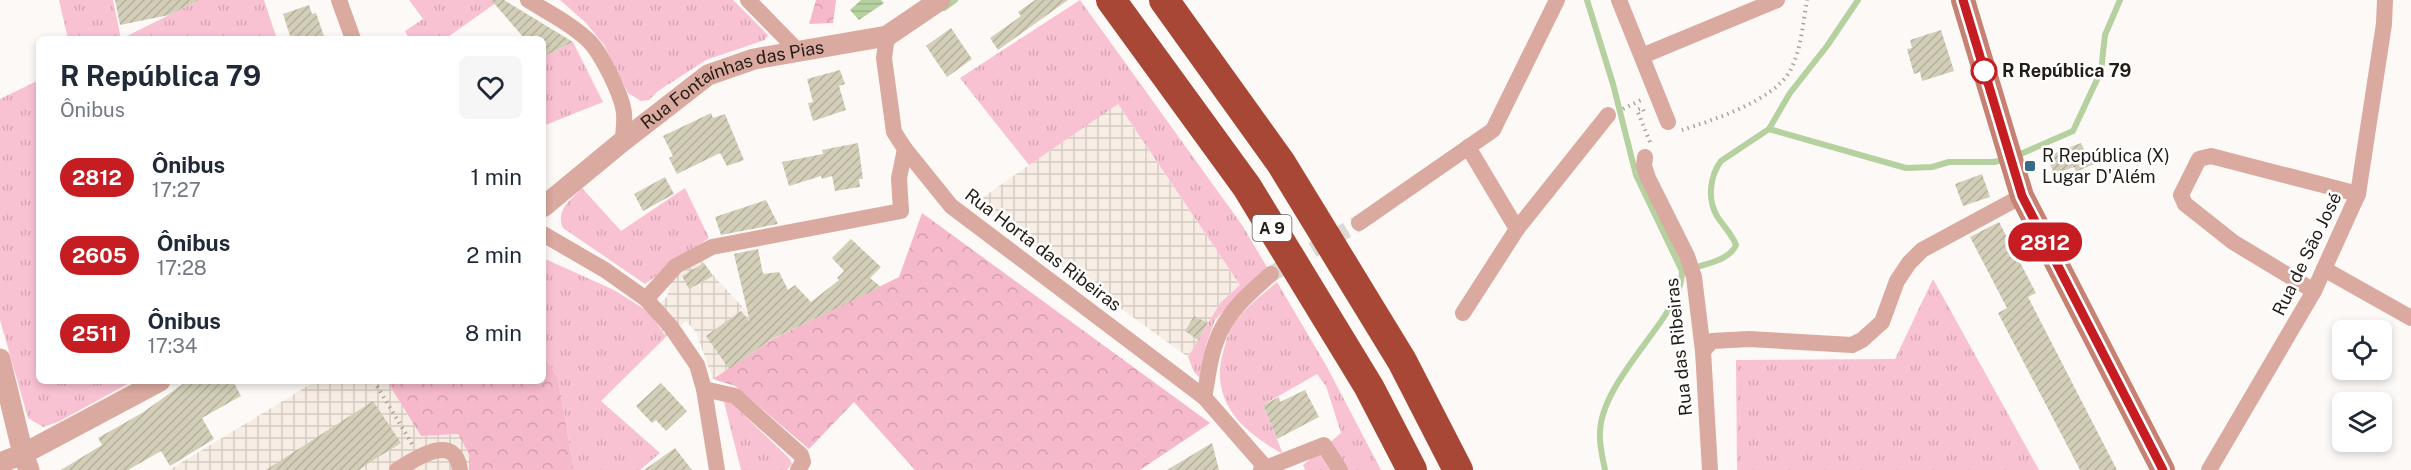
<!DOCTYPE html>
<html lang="pt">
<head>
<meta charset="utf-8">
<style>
	:root { --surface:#fff; --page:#f6f6f7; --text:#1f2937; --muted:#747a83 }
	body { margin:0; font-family:"Public Sans",sans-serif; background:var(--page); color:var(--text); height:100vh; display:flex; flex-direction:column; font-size:22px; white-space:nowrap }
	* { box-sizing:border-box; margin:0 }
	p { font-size:20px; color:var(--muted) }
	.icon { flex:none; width:33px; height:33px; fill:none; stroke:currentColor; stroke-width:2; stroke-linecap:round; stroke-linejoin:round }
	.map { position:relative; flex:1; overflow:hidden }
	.details { position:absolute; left:36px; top:36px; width:510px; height:348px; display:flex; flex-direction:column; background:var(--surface); border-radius:9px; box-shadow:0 3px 9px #0003 }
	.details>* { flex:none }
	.badge { padding:0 12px; border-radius:20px; font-size:21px; line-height:39px }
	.tools { position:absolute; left:2332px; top:320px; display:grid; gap:12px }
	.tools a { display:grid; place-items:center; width:60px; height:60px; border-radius:9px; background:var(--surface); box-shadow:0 3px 9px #0003; font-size:30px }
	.map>.badge { position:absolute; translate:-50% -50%; box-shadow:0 0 0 3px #fff }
	.round { display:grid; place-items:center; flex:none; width:63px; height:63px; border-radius:9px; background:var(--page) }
	.overview { display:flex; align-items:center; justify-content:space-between; height:102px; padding:0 24px }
	h1 { font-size:28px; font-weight:700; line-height:45px }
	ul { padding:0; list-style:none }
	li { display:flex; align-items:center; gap:18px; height:78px; padding:0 24px }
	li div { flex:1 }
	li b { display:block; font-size:22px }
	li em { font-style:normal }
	li .badge { min-width:66px; font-weight:700; text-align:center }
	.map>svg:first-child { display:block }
	.industrial { fill:url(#industrial-grid) }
	.grass { fill:url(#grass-tufts) }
	.forest { fill:url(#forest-crowns) }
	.water { fill:url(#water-rules) }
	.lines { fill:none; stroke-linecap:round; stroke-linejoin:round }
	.stream { stroke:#b6d1a0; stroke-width:6 }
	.building { fill:url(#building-hatch) }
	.minor-tunnel { stroke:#dcd8d4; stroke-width:16; stroke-dasharray:16 8; stroke-linecap:butt }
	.path { stroke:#a9a5a0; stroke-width:4; stroke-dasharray:1.5 4.5; stroke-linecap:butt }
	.minor { stroke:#daa99f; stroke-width:16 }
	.tertiary { stroke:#daa99f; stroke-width:21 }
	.secondary { stroke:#c68172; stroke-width:24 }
	.motorway { stroke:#a84735; stroke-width:30 }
	.line-casing { stroke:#fff; stroke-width:14 }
	.line { stroke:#c61d23; stroke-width:9 }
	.stop-dot { fill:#fff; stroke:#c61d23; stroke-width:3 }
	.poi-dot { fill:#356d87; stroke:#fff; stroke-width:2 }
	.labels { text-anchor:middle; stroke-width:5; stroke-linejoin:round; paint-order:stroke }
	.shield { fill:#fff; stroke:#65615c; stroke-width:1.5 }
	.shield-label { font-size:16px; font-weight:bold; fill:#231d16 }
	.stop-label { font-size:18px; font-weight:bold; fill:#231d16; stroke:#fff; text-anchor:start }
	.street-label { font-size:18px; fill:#231d16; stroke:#fff }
	.poi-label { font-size:18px; fill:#231d16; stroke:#fff; text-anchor:start }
</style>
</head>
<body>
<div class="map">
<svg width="2411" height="470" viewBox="0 0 2411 470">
	<defs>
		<pattern id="industrial-grid" width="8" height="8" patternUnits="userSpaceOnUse" patternTransform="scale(1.5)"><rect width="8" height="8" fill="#f7ede4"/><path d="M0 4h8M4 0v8" fill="none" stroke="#d3cbc3"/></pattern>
		<pattern id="grass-tufts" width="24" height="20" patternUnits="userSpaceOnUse" patternTransform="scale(1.5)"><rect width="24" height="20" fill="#f9c2d3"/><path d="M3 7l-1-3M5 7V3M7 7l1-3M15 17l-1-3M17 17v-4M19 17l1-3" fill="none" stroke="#d5a6b4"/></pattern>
		<pattern id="forest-crowns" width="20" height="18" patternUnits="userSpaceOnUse" patternTransform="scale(1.5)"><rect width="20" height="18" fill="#f5b9cb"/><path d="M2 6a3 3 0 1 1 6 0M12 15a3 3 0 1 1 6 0" fill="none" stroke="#d29fae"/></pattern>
		<pattern id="water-rules" width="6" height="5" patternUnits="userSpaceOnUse" patternTransform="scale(1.5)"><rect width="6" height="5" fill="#b6d1a0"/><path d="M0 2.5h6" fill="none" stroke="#9cb389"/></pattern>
		<pattern id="building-hatch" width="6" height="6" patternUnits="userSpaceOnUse" patternTransform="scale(1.5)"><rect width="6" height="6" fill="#d2ceb7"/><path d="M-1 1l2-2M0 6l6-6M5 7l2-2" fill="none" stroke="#b4b09d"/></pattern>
	</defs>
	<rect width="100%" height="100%" fill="#fdf9f6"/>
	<g class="industrial">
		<path d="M 1117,103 L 1240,285 L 1220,303 L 1188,357 L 975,203 Z"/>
		<path d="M 701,260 L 719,282 L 773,339 L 713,379 L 696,332 L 686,321 L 666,337 L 649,312 L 667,297 L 671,280 Z"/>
		<path d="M 316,381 L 387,381 L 421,436 L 458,434 L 469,454 L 469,470 L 169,470 Z"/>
	</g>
	<g class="grass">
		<path d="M 59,0 L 113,0 L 121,39 L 199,0 L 264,0 L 277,39 L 68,39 Z"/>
		<path d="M 409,0 L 500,0 L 445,39 L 409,39 L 405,31 L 423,19 Z"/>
		<path d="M 560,0 L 733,0 L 768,35 L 765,40 L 706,60 L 658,91 L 649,100 L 641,101 L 628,93 L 604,45 L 586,23 Z"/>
		<path d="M 1080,0 L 1242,225 L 1267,267 L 1215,320 L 1206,345 L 1202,380 L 1194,372 L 1188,357 L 1220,303 L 1240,285 L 1118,104 L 1029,165 L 960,78 Z"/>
		<path d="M 573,42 L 603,102 L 543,126 L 543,57 Z"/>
		<path d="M 39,80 L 39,381 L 133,381 L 58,422 L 43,427 L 28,418 L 0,320 L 0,99 Z"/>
		<path d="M 582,188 L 621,231 L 685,188 L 709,238 L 645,284 L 563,228 C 555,210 571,200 582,188 Z"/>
		<path d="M 543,258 L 614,290 L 649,312 L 666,337 L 601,401 L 660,453 L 640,470 L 574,470 L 558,378 L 543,354 Z"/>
		<path d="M 1933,279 L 2039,470 L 1737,470 L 1736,360 L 1895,359 Z"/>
		<path d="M 1277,282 L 1327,367 L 1381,470 L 1305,470 L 1303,465 L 1341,433 L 1326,386 L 1317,374 L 1263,405 L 1283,454 C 1241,431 1208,400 1224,349 C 1226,342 1228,333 1232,327 C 1243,309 1261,296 1277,282 Z"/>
		<path d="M 728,400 L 790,459 L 792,464 L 787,470 L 741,470 L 724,402 Z"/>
	</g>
	<g class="forest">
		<path d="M 816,0 L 836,0 L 833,23 L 809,24 Z"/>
		<path d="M 922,213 L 1210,423 L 1140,470 L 915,470 L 854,402 L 809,449 L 735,386 L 713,379 L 773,339 L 899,277 Z"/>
		<path d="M 543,354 L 558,378 L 574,470 L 469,470 L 469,454 L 458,434 L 421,436 L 387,381 L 543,381 Z"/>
	</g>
	<path class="water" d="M 861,0 L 881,0 L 884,3 L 859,20 L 850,10 Z"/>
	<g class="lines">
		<g class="stream">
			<path d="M 1587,0 L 1613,84 L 1636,175 L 1682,271 C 1682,288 1673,303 1664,317 C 1643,349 1600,395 1600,433 C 1599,445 1603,459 1605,470"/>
			<path d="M 944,8 L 955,0"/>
			<path d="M 1769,129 L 1906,168 L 1932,167 L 1949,162 L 1994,162 L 2006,159"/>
			<path d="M 2016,156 L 2073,131 L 2101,71 L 2105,35 L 2120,0"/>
			<path d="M 1691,269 C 1705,264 1730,260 1736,245 C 1732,234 1723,226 1717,216 C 1707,199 1710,176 1721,161 L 1769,129 L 1790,93 L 1827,46 L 1858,0"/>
		</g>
	</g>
	<g class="building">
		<path d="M 115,0 L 199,0 L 169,15 L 120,25 Z"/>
		<path d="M 491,0 L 504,0 L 573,42 L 543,57 L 543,39 L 525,39 Z"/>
		<path d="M 1035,0 L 1068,0 L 998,50 L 990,38 L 1021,16 L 1018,12 Z"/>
		<path d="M 309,5 L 312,14 L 316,13 L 325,39 L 291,39 L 283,14 Z"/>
		<path d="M 951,28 L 972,59 L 947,77 L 926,46 Z"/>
		<path d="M 1941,30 L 1954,71 L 1922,81 L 1920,72 L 1914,74 L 1907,49 L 1912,48 L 1910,40 Z"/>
		<path d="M 840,70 L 845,84 L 839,86 L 846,110 L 813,121 L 808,103 L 813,102 L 807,79 Z"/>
		<path d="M 711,113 L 713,118 L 725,114 L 744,160 L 727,166 L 720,153 L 677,174 L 669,158 L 673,156 L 663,136 Z"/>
		<path d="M 858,143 L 863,179 L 859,179 L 860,187 L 835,191 L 832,176 L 822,179 L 821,176 L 789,186 L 782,162 L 823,154 L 822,150 Z"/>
		<path d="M 2081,143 L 2085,152 L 2089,151 L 2094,164 L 2076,172 L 2074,167 L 2054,174 L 2047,156 Z"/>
		<path d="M 1982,174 L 1990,197 L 1963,206 L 1955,184 Z"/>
		<path d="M 665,177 L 674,194 L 643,211 L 634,194 Z"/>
		<path d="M 766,200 L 778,224 L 721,235 L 715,217 Z"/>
		<path d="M 1999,222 L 2036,293 L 2028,297 L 2117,470 L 2080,470 L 1998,313 L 2007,308 L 1970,237 Z"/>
		<path d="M 851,239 L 881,267 L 870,278 L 881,287 L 772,339 L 729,369 L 706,336 L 741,311 L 750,322 L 734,254 L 758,249 L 763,274 L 779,272 L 788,290 L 795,285 L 811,302 L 839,280 L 837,278 L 844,271 L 832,258 Z"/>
		<path d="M 704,263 L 713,276 L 689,289 L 682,276 Z"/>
		<path d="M 1194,316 L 1208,323 L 1198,340 L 1185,331 Z"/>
		<path d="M 187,381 L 233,381 L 241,396 L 202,418 L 214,439 L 170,466 L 161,451 L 128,470 L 61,470 L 102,445 L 98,438 L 142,413 Z"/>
		<path d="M 661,383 L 687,411 L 666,431 L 656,420 L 652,423 L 636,406 Z"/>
		<path d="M 1305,390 L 1319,417 L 1277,439 L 1263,405 L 1279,397 L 1280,402 Z"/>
		<path d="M 373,401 L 401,443 L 369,463 L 359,470 L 266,470 Z"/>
		<path d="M 1212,443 L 1219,470 L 1167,470 Z"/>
		<path d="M 675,448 L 692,470 L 644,470 Z"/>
	</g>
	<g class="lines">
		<path class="minor-tunnel" d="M 1271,274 L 1359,223"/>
		<g class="path">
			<path d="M 1623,109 L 1643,99"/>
			<path d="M 1644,111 L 1642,108 L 1637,110 L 1650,142"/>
			<path d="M 1682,130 C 1713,120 1773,101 1790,71 C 1801,51 1803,23 1807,0"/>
			<path d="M 374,381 L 412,444"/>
		</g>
		<g class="minor">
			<path d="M 339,0 L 353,39"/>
			<path d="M 528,0 C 549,13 573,25 590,42 C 602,55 622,95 624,113 C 625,122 623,132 623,141"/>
			<path d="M 748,0 L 798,51"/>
			<path d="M 1619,0 L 1668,122"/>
			<path d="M 887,36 L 884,58 L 894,132 L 905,149 L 951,206 L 1204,397 L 1266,468"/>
			<path d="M 1642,56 L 1777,0"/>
			<path d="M 1645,157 L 1644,166 L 1648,178 L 1687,256 L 1694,277 L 1703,351 L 1710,470"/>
			<path d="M 1359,223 L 1493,130 L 1557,0"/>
			<path d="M 1517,229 L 1608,115"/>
			<path d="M 543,234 L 605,270 L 646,299 L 671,327 L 697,365 L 704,389 L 717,470"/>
			<path d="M 2324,269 L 2411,318"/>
			<path d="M 2314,291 L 2233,242 L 2185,204 L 2181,195 L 2199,159 L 2211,156 L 2358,194"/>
			<path d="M 646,299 L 676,266 L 712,247 L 901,211 L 899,178 L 905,149"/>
			<path d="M 1463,313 L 1517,229 L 1468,147"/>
			<path d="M 1703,351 L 1712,341 L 1749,339 L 1852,345 L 1862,340 L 1882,322 L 1897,281 L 1909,263 L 1922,250 L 2022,196"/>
			<path d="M 704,389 L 735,396 L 801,455 L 803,462 L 798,470"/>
			<path d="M 1204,397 C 1208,380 1209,359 1216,342 C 1226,313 1249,293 1271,274"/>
			<path d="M 397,470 C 415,459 455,431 460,470"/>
			<path d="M 1261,470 L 1324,445 L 1340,470"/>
			<path d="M 2209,470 L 2314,291 L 2358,194 L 2384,24 L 2385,0"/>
		</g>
		<g class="tertiary">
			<path id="s1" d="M 543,207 L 623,141 L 708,75 L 754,59 L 887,36 L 940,0"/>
			<path d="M 0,359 L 23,454 L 29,470"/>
			<path d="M 0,463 L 23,454 L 160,381"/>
		</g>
		<path class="secondary" d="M 1963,0 L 2022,196 L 2163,470"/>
		<g class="motorway">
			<path d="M 1111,0 L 1247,187 L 1369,387 L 1412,470"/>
			<path d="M 1164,0 L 1281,163 L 1402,361 L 1458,470"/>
		</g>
	</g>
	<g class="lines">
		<defs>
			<path id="line" d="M 1963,0 L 2022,196 L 2163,470"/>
		</defs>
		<use href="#line" class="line-casing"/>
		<use href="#line" class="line"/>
	</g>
	<circle class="stop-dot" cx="1984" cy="71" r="12"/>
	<rect class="poi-dot" x="2024" y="160" width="12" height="12" rx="3"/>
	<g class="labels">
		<rect class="shield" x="1252.5" y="215" width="39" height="26" rx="4.5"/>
		<g class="shield-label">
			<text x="1272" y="234">A 9</text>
		</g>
		<g class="stop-label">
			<text x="2002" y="77">R República 79</text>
		</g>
		<g class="street-label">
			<text dy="6" stroke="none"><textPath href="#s1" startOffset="230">Rua Fontaínhas das Pias</textPath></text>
			<text transform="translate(1043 250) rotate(37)" y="6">Rua Horta das Ribeiras</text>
			<text transform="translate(2307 254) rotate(-64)" y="6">Rua de São José</text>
			<text transform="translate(1679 347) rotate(-96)" y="6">Rua das Ribeiras</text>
		</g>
		<g class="poi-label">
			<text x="2042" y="162">R República (X)<tspan x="2042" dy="21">Lugar D'Além</tspan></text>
		</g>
	</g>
</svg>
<div class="tools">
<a><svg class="icon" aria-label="locate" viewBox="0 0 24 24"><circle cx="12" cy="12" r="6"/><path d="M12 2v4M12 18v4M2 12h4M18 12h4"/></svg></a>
<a><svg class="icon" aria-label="layers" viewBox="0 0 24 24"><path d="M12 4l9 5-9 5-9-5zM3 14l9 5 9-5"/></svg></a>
</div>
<b class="badge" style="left:2045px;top:242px;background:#c61d23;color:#fff">2812</b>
<section class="details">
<div class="overview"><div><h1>R República 79</h1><p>Ônibus</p></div><a class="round"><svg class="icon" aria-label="heart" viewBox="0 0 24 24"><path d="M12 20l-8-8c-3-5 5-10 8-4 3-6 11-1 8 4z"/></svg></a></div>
<ul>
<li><span class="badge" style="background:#c61d23;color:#fff">2812</span><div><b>Ônibus</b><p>17:27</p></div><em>1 min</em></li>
<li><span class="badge" style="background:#c61d23;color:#fff">2605</span><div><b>Ônibus</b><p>17:28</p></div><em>2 min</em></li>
<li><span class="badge" style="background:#c61d23;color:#fff">2511</span><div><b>Ônibus</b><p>17:34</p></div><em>8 min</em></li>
</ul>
</section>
</div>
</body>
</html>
